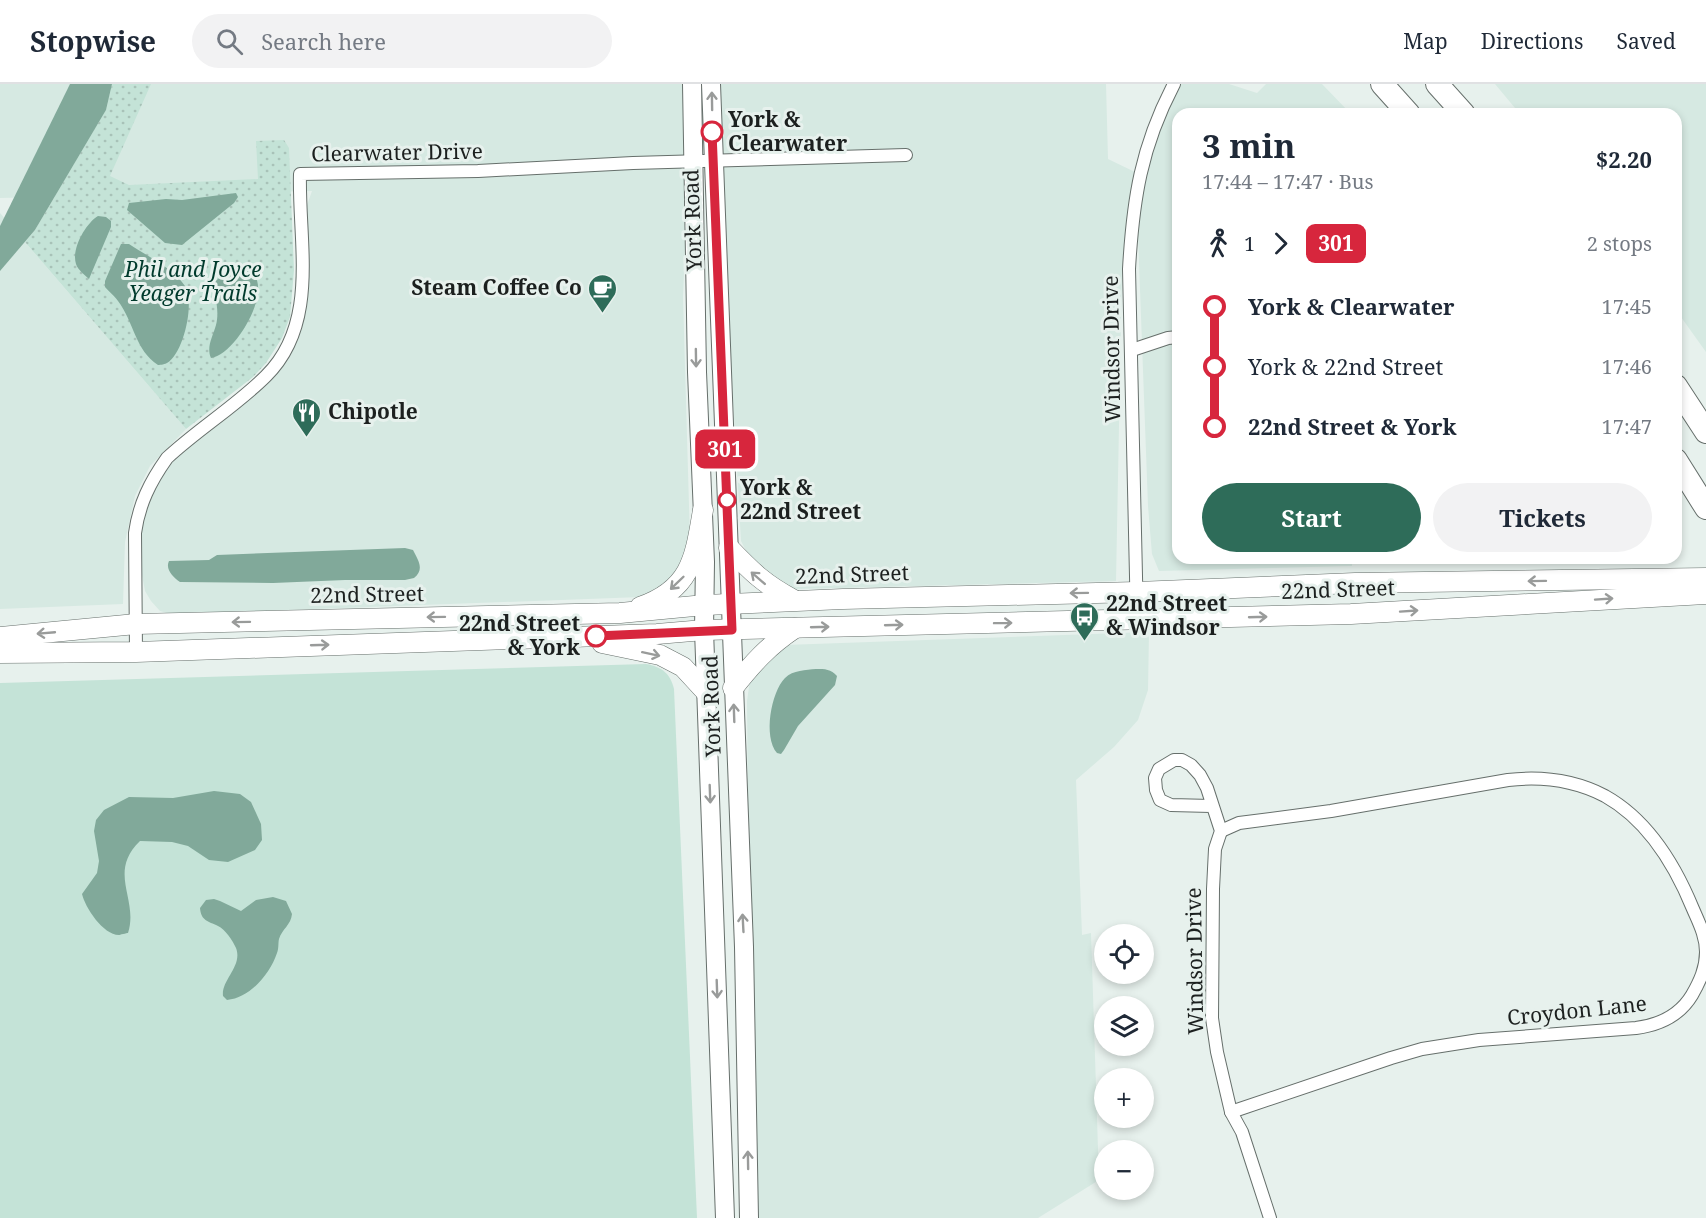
<!DOCTYPE html>
<html lang="en">
<head>
<meta charset="utf-8">
<style>
	:root { --surface:#fff; --page:#f2f2f3; --text:#1f2937; --muted:#747a83; --line:#e0e1e3; --accent:#2e6c59 }
	body { margin:0; font-family:"Noto Serif",serif; background:var(--page); color:var(--text); height:100vh; display:flex; flex-direction:column; font-size:22px; white-space:nowrap }
	* { box-sizing:border-box; margin:0 }
	p { font-size:20px; color:var(--muted) }
	.icon { flex:none; width:33px; height:33px; fill:none; stroke:currentColor; stroke-width:2; stroke-linecap:round; stroke-linejoin:round }
	.map { position:relative; flex:1; overflow:hidden }
	.sheet { position:absolute; left:1172px; top:24px; width:510px; height:456px; display:flex; flex-direction:column; background:var(--surface); border-radius:18px; box-shadow:0 3px 9px #0003 }
	.sheet>* { flex:none }
	.badge { padding:0 12px; border-radius:9px; font-size:21px; line-height:39px }
	.controls { position:absolute; left:1094px; top:840px; display:grid; gap:12px }
	.controls a { display:grid; place-items:center; width:60px; height:60px; border-radius:50%; background:var(--surface); box-shadow:0 3px 9px #0003; font-size:30px }
	.map>.badge { position:absolute; translate:-50% -50%; box-shadow:0 0 0 3px #fff }
	.legs { display:flex; align-items:center; gap:9px; height:66px; padding:0 30px; font-size:20px }
	.legs p { margin-inline-start:auto }
	.overview { display:flex; align-items:center; justify-content:space-between; height:102px; padding:0 30px }
	h1 { font-size:33px; font-weight:700; line-height:45px }
	.cta { display:flex; gap:12px; margin-top:auto; padding:12px 30px }
	.cta a { flex:1; height:69px; border-radius:36px; background:var(--accent); color:#fff; font-size:24px; font-weight:700; line-height:69px; text-align:center }
	.cta a+a { background:var(--page); color:var(--text) }
	ul { padding:0 30px; list-style:none }
	li { display:flex; align-items:center; gap:21px; height:60px; font-size:22px }
	li i { display:grid; place-items:center; width:9px; height:100%; margin:0 8px; background:currentColor }
	li i::after { content:''; width:15px; height:15px; margin:-8px; border:4px solid; border-radius:50%; background:var(--surface) }
	li p { margin-inline-start:auto }
	li:first-child i { background:linear-gradient(#0000 50%,currentColor 0) }
	li:last-child i { background:linear-gradient(currentColor 50%,#0000 0) }
	header { display:flex; align-items:center; gap:36px; box-sizing:border-box; height:84px; padding:0 30px; background:var(--surface); border-bottom:2px solid var(--line) }
	header strong { font-size:28px }
	nav { display:flex; gap:33px; margin-inline-start:auto; font-size:21px }
	.search { width:420px; height:54px; background:var(--page); display:flex; align-items:center; gap:15px; box-sizing:border-box; padding:0 21px; border-radius:33px; color:var(--muted); font-size:22px }
	.map>svg:first-child { display:block }
	.built { fill:#d6e9e2 }
	.grass { fill:#c4e3d7 }
	.park { fill:url(#park-dots) }
	.water { fill:#81a99a }
	.lines { fill:none; stroke-linecap:round; stroke-linejoin:round }
	.minor-casing { stroke:#666f6b; stroke-width:14 }
	.secondary-casing { stroke:#666f6b; stroke-width:20 }
	.primary-casing { stroke:#666f6b; stroke-width:21 }
	.motorway-casing { stroke:#666f6b; stroke-width:24 }
	.minor { stroke:#fff; stroke-width:12 }
	.secondary { stroke:#fff; stroke-width:18 }
	.primary { stroke:#fff; stroke-width:20 }
	.motorway { stroke:#fff; stroke-width:22 }
	.oneway { stroke:#999b9a }
	.line-1-casing { stroke:#fff; stroke-width:14 }
	.line-1 { stroke:#d7263d; stroke-width:9 }
	.stop-1-dot { fill:#fff; stroke:#d7263d; stroke-width:3 }
	.labels { text-anchor:middle; stroke-width:6; stroke-linejoin:round; paint-order:stroke }
	.stop-label { font-size:21px; font-weight:bold; fill:#1c201f; stroke:#e7f1ed; text-anchor:start }
	.street-label { font-size:21px; fill:#1c201f; stroke:#e7f1ed }
	.park-label { font-size:21px; font-style:italic; fill:#003a2c; stroke:#e7f1ed }
	.poi-label { font-size:21px; font-weight:bold; fill:#1c201f; stroke:#e7f1ed; text-anchor:start }
</style>
</head>
<body>
<header>
<strong>Stopwise</strong>
<div class="search"><svg class="icon" aria-label="search" viewBox="0 0 24 24"><circle cx="10" cy="10" r="6"/><path d="M15 15l6 6"/></svg>Search here</div>
<nav><a>Map</a><a>Directions</a><a>Saved</a></nav>
</header>
<div class="map">
<svg width="1706" height="1134" viewBox="0 0 1706 1134">
	<defs>
		<pattern id="park-dots" width="8" height="8" patternUnits="userSpaceOnUse" patternTransform="scale(1.5)"><rect width="8" height="8" fill="#c4e3d7"/><path d="M2 2h.1M6 6h.1" fill="none" stroke="#a8c2b8" stroke-width="1.8" stroke-linecap="round"/></pattern>
	</defs>
	<rect width="100%" height="100%" fill="#e7f1ed"/>
	<g class="built">
		<path d="M 0,0 L 684,0 L 686,141 L 683,213 L 690,456 L 678,494 L 641,513 L 179,530 L 167,529 L 160,527 L 151,517 L 145,507 L 142,491 L 141,452 L 143,435 L 148,419 L 157,399 L 171,378 L 192,358 L 268,299 L 278,287 L 295,259 L 307,220 L 309,202 L 307,121 L 312,107 L 0,114 Z"/>
		<path d="M 718,0 L 1106,0 L 1108,75 L 1135,88 L 1122,186 L 1116,497 L 793,505 L 755,484 L 741,457 L 720,89 Z"/>
		<path d="M 1181,0 L 1229,0 L 1257,9 L 1266,0 L 1322,0 L 1351,30 L 1178,30 L 1178,474 L 1352,474 L 1352,482 L 1159,487 L 1152,470 L 1148,422 L 1138,151 L 1141,104 L 1154,58 L 1169,22 Z"/>
		<path d="M 1495,0 L 1706,0 L 1706,268 L 1676,226 L 1676,30 L 1520,30 Z"/>
		<path d="M 0,129 L 186,345 L 150,382 L 135,412 L 125,458 L 123,520 L 0,525 Z"/>
		<path d="M 1149,548 L 1148,606 L 1138,636 L 1114,663 L 1076,696 L 1082,851 L 1091,849 L 1099,1096 L 1038,1134 L 758,1134 L 749,858 L 747,617 L 750,596 L 785,561 Z"/>
	</g>
	<path class="grass" d="M 646,580 C 662,583 670,589 674,605 L 697,1134 L 0,1134 L 0,599 Z"/>
	<path class="park" d="M 112,0 L 151,0 L 110,92 L 129,101 L 258,95 L 256,57 L 284,56 L 289,64 L 294,186 L 290,233 L 282,254 L 266,279 L 253,293 L 186,345 L 25,158 L 35,146 L 106,26 Z"/>
	<g class="water">
		<path d="M 70,0 L 112,0 L 106,26 L 35,146 L 0,187 L 0,142 Z"/>
		<path d="M 236,109 L 238,113 L 234,119 L 182,161 L 165,159 L 127,126 L 129,119 L 166,115 L 182,116 Z"/>
		<path d="M 98,132 L 106,133 L 111,137 L 111,143 L 89,195 C 84,190 78,186 76,180 C 71,165 86,139 98,132 Z"/>
		<path d="M 121,160 L 129,160 C 147,172 173,184 185,202 C 195,218 184,269 167,279 C 166,280 160,281 158,281 C 135,266 134,238 118,217 C 115,212 109,208 105,203 L 105,197 Z"/>
		<path d="M 246,185 C 279,196 237,271 211,274 C 206,263 213,252 216,241 C 220,226 214,211 214,197 L 239,186 Z"/>
		<path d="M 405,464 L 413,466 C 418,476 425,485 414,494 L 405,496 L 345,496 L 273,499 L 180,498 C 173,493 165,485 169,477 L 209,476 L 217,471 Z"/>
		<path d="M 816,585 C 825,585 831,585 837,592 L 835,601 L 798,642 L 784,666 L 781,670 L 777,669 C 763,653 771,608 785,594 C 793,586 806,586 816,585 Z"/>
		<path d="M 214,707 L 240,710 L 251,718 L 261,740 L 262,756 L 255,766 L 228,778 L 209,776 L 188,762 L 172,758 L 140,757 C 107,789 139,815 128,849 C 127,849 119,851 119,851 C 103,851 85,823 82,810 L 97,789 L 99,777 L 94,747 L 96,736 L 104,726 L 129,713 L 173,714 Z"/>
		<path d="M 273,813 L 286,817 L 292,830 C 291,841 282,845 279,855 C 278,859 279,864 277,869 C 270,890 250,914 227,916 L 223,912 C 221,896 243,882 236,864 C 233,857 225,845 218,842 C 208,837 201,837 200,824 L 206,816 L 214,815 L 220,817 L 241,827 L 256,816 Z"/>
	</g>
	<g class="lines">
		<defs>
			<g id="minor">
				<path d="M 1132,266 L 1168,254 L 1178,253"/>
				<path d="M 1137,536 L 1129,185 C 1133,115 1141,63 1174,0"/>
				<path d="M 136,568 L 135,449 C 139,420 150,398 167,374 C 198,345 236,322 266,292 C 320,239 298,157 300,90 L 478,87 L 633,79 L 906,71"/>
				<path d="M 1211,722 L 1171,721 L 1160,716 L 1156,706 L 1155,694 L 1159,685 L 1174,676 L 1182,676 L 1191,681 L 1200,691 L 1207,704 L 1221,747 L 1215,765 L 1213,805 L 1212,934 L 1217,968 L 1231,1028 L 1242,1048 L 1270,1134"/>
				<path d="M 1221,747 L 1239,739 L 1331,727 L 1508,696 C 1542,692 1574,696 1605,712 C 1648,736 1675,781 1693,825 C 1699,839 1706,852 1706,868 C 1706,884 1700,897 1692,911 C 1680,931 1659,941 1636,944 L 1479,956 L 1422,965 L 1391,974 L 1231,1028"/>
			</g>
			<g id="secondary">
				<path d="M 692,0 L 697,288 L 705,478 L 704,546 L 725,1134"/>
				<path d="M 711,0 L 744,863 L 749,1134"/>
			</g>
			<g id="primary">
				<path d="M 729,464 C 752,488 764,500 794,516"/>
				<path d="M 640,523 C 692,505 695,473 703,426"/>
				<path d="M 0,553 L 136,540 L 620,529 L 705,521 L 843,515 L 1137,508 L 1355,499 L 1706,494"/>
				<path d="M 602,559 L 660,571 L 683,583 L 706,608"/>
				<path d="M 0,569 L 136,568 L 657,550 L 704,546 L 1351,530 L 1706,510"/>
				<path d="M 733,604 C 753,579 768,562 795,544"/>
			</g>
			<g id="motorway">
				<path d="M 1382,0 L 1409,30"/>
				<path d="M 1437,0 L 1464,30"/>
				<path d="M 1676,302 L 1706,348"/>
				<path d="M 1676,376 L 1706,424"/>
			</g>
		</defs>
		<use href="#minor" class="minor-casing"/>
		<use href="#secondary" class="secondary-casing"/>
		<use href="#primary" class="primary-casing"/>
		<use href="#motorway" class="motorway-casing"/>
		<use href="#minor" class="minor"/>
		<use href="#secondary" class="secondary"/>
		<use href="#primary" class="primary"/>
		<use href="#motorway" class="motorway"/>
	</g>
	<defs><path id="oneway-shaft" d="M-6 0H5M1.5-3L5.5 0L1.5 3" fill="none" stroke-width="1.6" stroke-linecap="round" stroke-linejoin="round" transform="scale(1.5)"/></defs>
	<g class="oneway">
		<use href="#oneway-shaft" transform="translate(712 17) rotate(-91)"/>
		<use href="#oneway-shaft" transform="translate(696 274) rotate(89)"/>
		<use href="#oneway-shaft" transform="translate(758 494) rotate(-139)"/>
		<use href="#oneway-shaft" transform="translate(1537 497) rotate(179)"/>
		<use href="#oneway-shaft" transform="translate(677 499) rotate(136)"/>
		<use href="#oneway-shaft" transform="translate(1079 509) rotate(179)"/>
		<use href="#oneway-shaft" transform="translate(1604 515) rotate(-4)"/>
		<use href="#oneway-shaft" transform="translate(1409 527) rotate(-4)"/>
		<use href="#oneway-shaft" transform="translate(436 533) rotate(179)"/>
		<use href="#oneway-shaft" transform="translate(1258 533) rotate(-2)"/>
		<use href="#oneway-shaft" transform="translate(241 538) rotate(179)"/>
		<use href="#oneway-shaft" transform="translate(1003 539) rotate(-1)"/>
		<use href="#oneway-shaft" transform="translate(894 541) rotate(-2)"/>
		<use href="#oneway-shaft" transform="translate(820 543) rotate(-2)"/>
		<use href="#oneway-shaft" transform="translate(46 549) rotate(175)"/>
		<use href="#oneway-shaft" transform="translate(320 561) rotate(-2)"/>
		<use href="#oneway-shaft" transform="translate(651 570) rotate(12)"/>
		<use href="#oneway-shaft" transform="translate(734 629) rotate(-92)"/>
		<use href="#oneway-shaft" transform="translate(710 710) rotate(88)"/>
		<use href="#oneway-shaft" transform="translate(743 839) rotate(-93)"/>
		<use href="#oneway-shaft" transform="translate(717 905) rotate(88)"/>
		<use href="#oneway-shaft" transform="translate(748 1076) rotate(-91)"/>
	</g>
	<g class="lines">
		<defs>
			<path id="line-1" d="M 596,552 L 732,546 L 712,48"/>
		</defs>
		<use href="#line-1" class="line-1-casing"/>
		<use href="#line-1" class="line-1"/>
	</g>
	<defs>
		<symbol id="cafe-pin" viewBox="-11 -11 22 30"><path d="M0 17L-7.5 6A9.5 9.5 0 1 1 7.5 6Z" fill="#2e6c59" stroke="#e7f1ed"/><path d="M-5.5-4.5H6V0H3Q3 3.5 0 3.5H-2.5Q-5.5 3.5-5.5 0ZM3-3.2v2h1.7v-2ZM-6 4.5H4V6H-6Z" fill="#fff"/></symbol>
		<symbol id="restaurant-pin" viewBox="-11 -11 22 30"><path d="M0 17L-7.5 6A9.5 9.5 0 1 1 7.5 6Z" fill="#2e6c59" stroke="#e7f1ed"/><path d="M-5-6h1v4h1v-4h1v4h1v-4h1v5L-1.5 .5V6h-2V.5L-5-1ZM5-6V6H3V1.5H1.5Q1.5-4 5-6Z" fill="#fff"/></symbol>
		<symbol id="bus-pin" viewBox="-11 -11 22 30"><path d="M0 17L-7.5 6A9.5 9.5 0 1 1 7.5 6Z" fill="#2e6c59" stroke="#e7f1ed"/><path d="M-5-6H5V4H4V6H2V4H-2V6H-4V4H-5ZM-3.5-4V0h7V-4ZM-3.5 1.2v1.5H-2V1.2ZM2 1.2v1.5H3.5V1.2Z" fill="#fff"/></symbol>
	</defs>
	<g fill-rule="evenodd">
		<use href="#cafe-pin" x="586" y="188" width="33" height="45"/>
		<use href="#restaurant-pin" x="290" y="312" width="33" height="45"/>
		<use href="#bus-pin" x="1068" y="516" width="33" height="45"/>
	</g>
	<g class="stop-1-dot">
		<circle cx="712" cy="48" r="10"/>
		<circle cx="727" cy="416" r="8"/>
		<circle cx="596" cy="552" r="10"/>
	</g>
	<g class="labels">
		<g class="stop-label">
			<text x="728" y="43">York &amp;<tspan x="728" dy="24">Clearwater</tspan></text>
			<text x="740" y="411">York &amp;<tspan x="740" dy="24">22nd Street</tspan></text>
			<text x="580" y="547" text-anchor="end">22nd Street<tspan x="580" dy="24">&amp; York</tspan></text>
		</g>
		<g class="street-label">
			<text transform="translate(397 69) rotate(-1)" y="7">Clearwater Drive</text>
			<text transform="translate(693 136) rotate(-92)" y="7">York Road</text>
			<text transform="translate(1112 265) rotate(-91)" y="7">Windsor Drive</text>
			<text transform="translate(852 491) rotate(-2)" y="7">22nd Street</text>
			<text transform="translate(1338 506) rotate(-2)" y="7">22nd Street</text>
			<text transform="translate(367 511) rotate(-1)" y="7">22nd Street</text>
			<text transform="translate(712 622) rotate(-92)" y="7">York Road</text>
			<text transform="translate(1195 877) rotate(-91)" y="7">Windsor Drive</text>
			<text transform="translate(1577 927) rotate(-6)" y="7">Croydon Lane</text>
		</g>
		<g class="park-label">
			<text x="193" y="193">Phil and Joyce<tspan x="193" dy="24">Yeager Trails</tspan></text>
		</g>
		<g class="poi-label">
			<text x="582" y="211" text-anchor="end">Steam Coffee Co</text>
			<text x="328" y="335">Chipotle</text>
			<text x="1106" y="527">22nd Street<tspan x="1106" dy="24">&amp; Windsor</tspan></text>
		</g>
	</g>
</svg>
<div class="controls">
<a><svg class="icon" aria-label="locate" viewBox="0 0 24 24"><circle cx="12" cy="12" r="6"/><path d="M12 2v4M12 18v4M2 12h4M18 12h4"/></svg></a>
<a><svg class="icon" aria-label="layers" viewBox="0 0 24 24"><path d="M12 4l9 5-9 5-9-5zM3 14l9 5 9-5"/></svg></a>
<a>+</a>
<a>−</a>
</div>
<b class="badge" style="left:725px;top:365px;background:#d7263d;color:#fff">301</b>
<section class="sheet">
<div class="overview"><div><h1>3 min</h1><p>17:44 – 17:47 · Bus</p></div><b>$2.20</b></div>
<div class="legs"><svg class="icon" aria-label="walk" viewBox="0 0 24 24"><circle cx="13" cy="4" r="2"/><path d="M13 8l-2 6 4 7M11 14l-3 7M7 12l3-4h3l4 4"/></svg>1<svg class="icon" aria-label="forward" viewBox="0 0 24 24"><path d="M9 5l7 7-7 7"/></svg><b class="badge" style="background:#d7263d;color:#fff">301</b><p>2 stops</p></div>
<ul>
<li><i style="color:#d7263d"></i><b>York &amp; Clearwater</b><p>17:45</p></li>
<li><i style="color:#d7263d"></i><span>York &amp; 22nd Street</span><p>17:46</p></li>
<li><i style="color:#d7263d"></i><b>22nd Street &amp; York</b><p>17:47</p></li>
</ul>
<div class="cta"><a>Start</a><a>Tickets</a></div>
</section>
</div>
</body>
</html>
